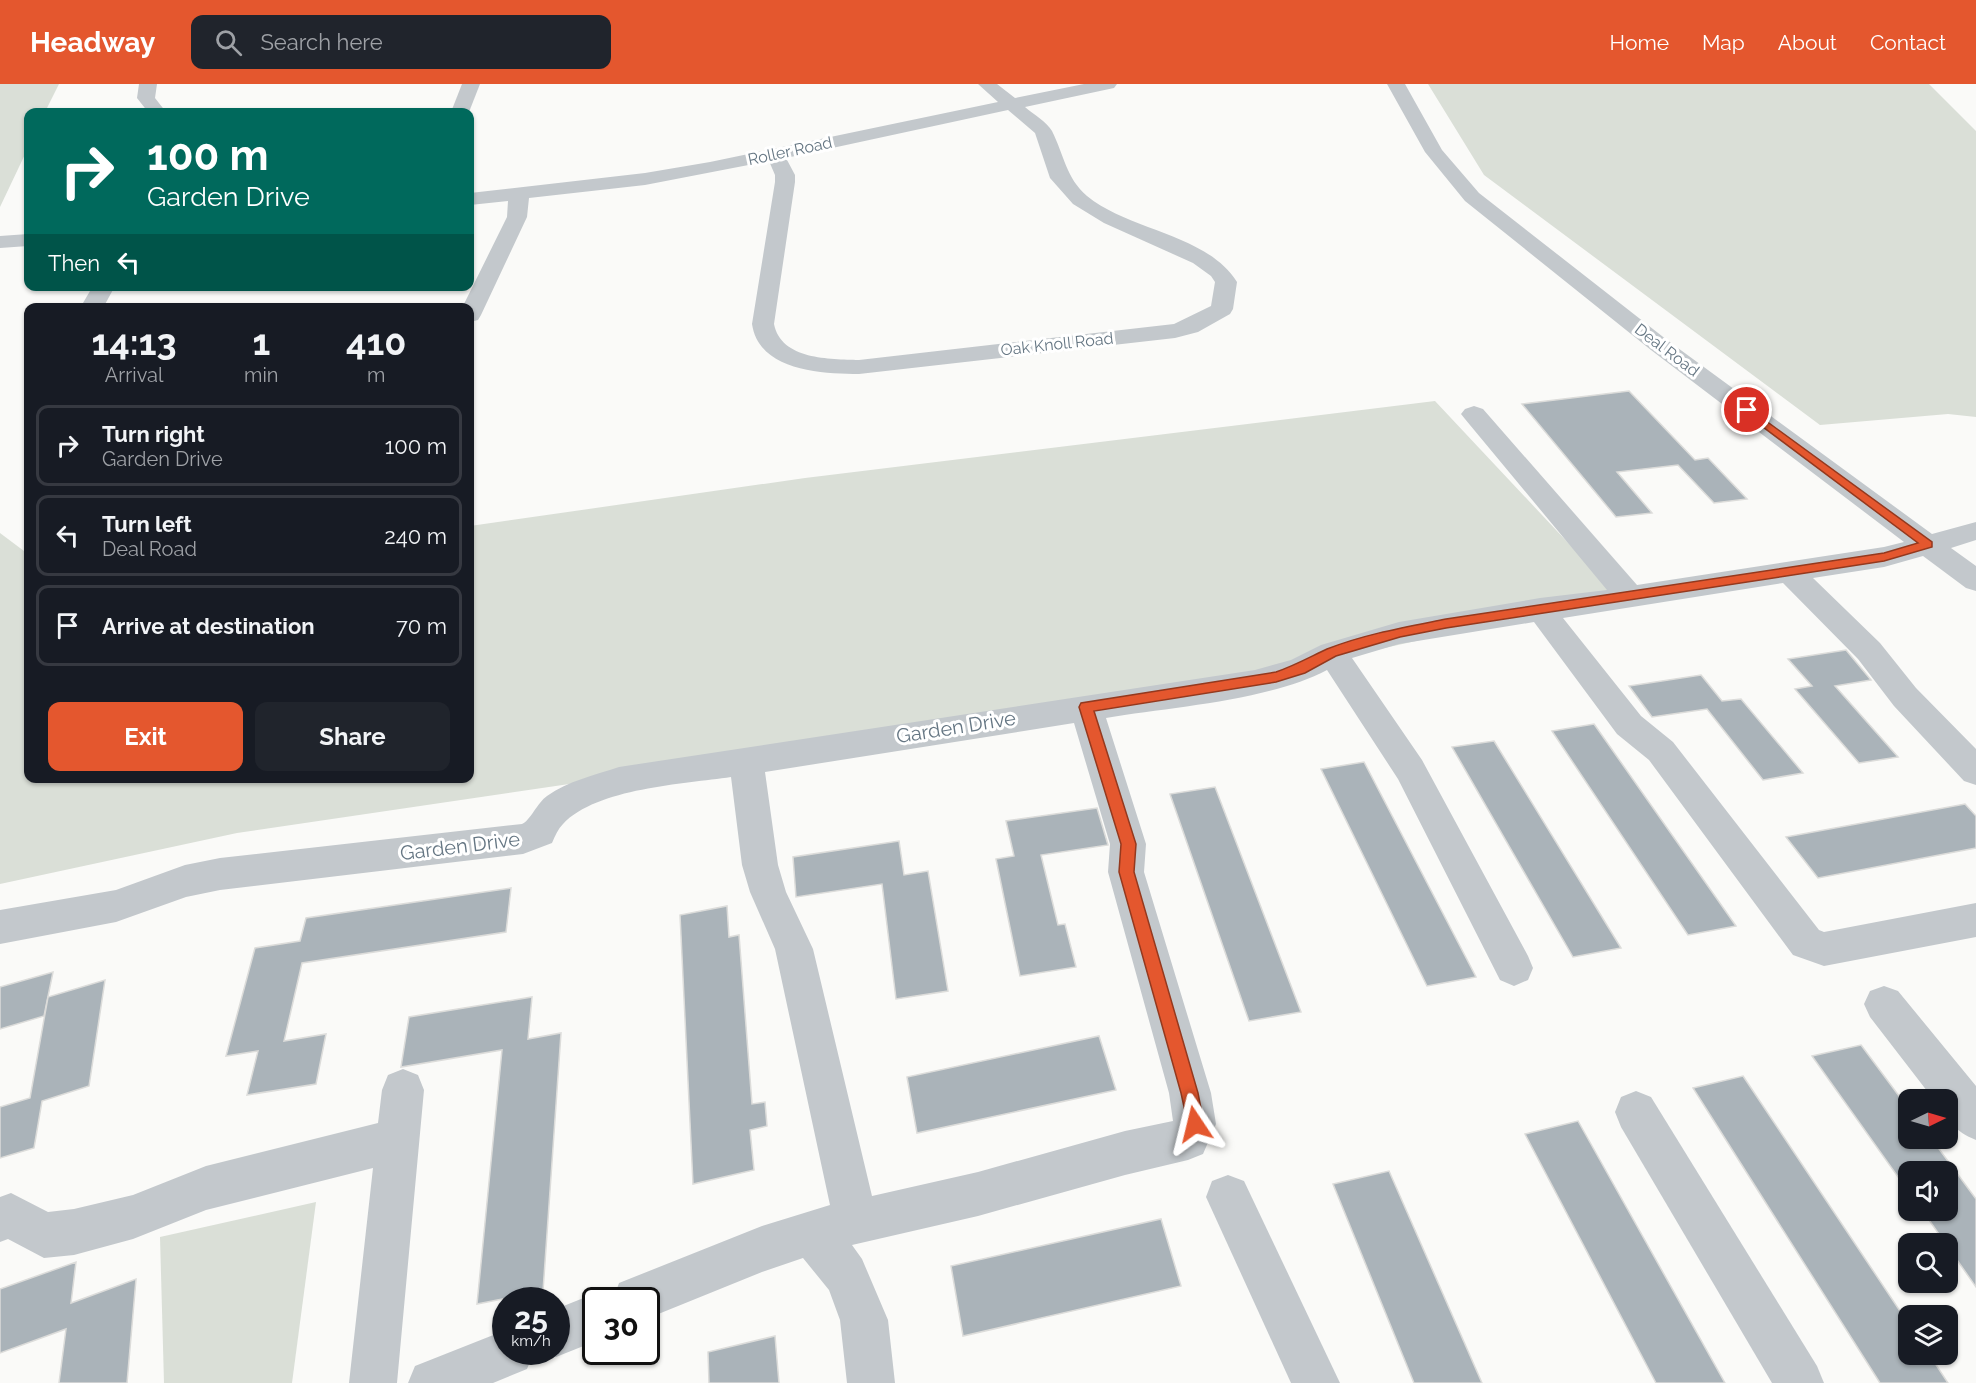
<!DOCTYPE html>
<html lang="en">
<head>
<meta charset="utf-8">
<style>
	:root { --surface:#171b24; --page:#20242c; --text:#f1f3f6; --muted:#9ea1a6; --line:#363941; --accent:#e4572e }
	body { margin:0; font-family:Raleway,sans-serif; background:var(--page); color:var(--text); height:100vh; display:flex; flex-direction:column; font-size:22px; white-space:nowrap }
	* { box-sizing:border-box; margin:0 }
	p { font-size:20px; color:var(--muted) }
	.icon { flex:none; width:33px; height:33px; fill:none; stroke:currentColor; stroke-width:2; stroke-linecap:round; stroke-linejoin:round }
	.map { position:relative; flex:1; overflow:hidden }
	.drawer { position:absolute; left:24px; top:219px; width:450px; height:480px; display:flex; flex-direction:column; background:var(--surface); border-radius:12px; box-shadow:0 2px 4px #0004 }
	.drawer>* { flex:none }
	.banner { position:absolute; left:24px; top:24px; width:450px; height:183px; border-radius:12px; box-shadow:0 2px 4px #0004; background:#00695c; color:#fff; overflow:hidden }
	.needle { width:39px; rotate:85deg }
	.tools { position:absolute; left:1898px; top:1005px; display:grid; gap:12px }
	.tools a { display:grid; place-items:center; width:60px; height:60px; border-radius:12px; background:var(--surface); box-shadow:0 2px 4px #0004; font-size:30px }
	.speed { position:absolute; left:492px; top:1203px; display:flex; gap:12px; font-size:30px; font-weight:700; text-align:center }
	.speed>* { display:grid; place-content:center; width:78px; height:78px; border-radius:50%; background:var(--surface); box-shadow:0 2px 4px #0004; line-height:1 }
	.speed small { font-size:15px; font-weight:400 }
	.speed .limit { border:3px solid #111; border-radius:9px; background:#fff; color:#111 }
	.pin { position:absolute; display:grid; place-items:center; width:51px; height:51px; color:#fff; margin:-26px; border:3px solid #fff; border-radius:50%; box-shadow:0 2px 6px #0007 }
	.me { position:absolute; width:66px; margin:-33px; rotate:350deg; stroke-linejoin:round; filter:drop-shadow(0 0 4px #0008) }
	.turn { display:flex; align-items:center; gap:21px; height:126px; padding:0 24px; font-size:27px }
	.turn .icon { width:78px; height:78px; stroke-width:2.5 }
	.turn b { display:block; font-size:42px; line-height:51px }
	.then { display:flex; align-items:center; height:57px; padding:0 24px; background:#0003; gap:12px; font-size:22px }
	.eta { display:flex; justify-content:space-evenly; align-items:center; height:102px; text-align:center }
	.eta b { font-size:36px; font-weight:700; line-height:42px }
	.primary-button { display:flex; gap:12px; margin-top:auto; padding:12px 24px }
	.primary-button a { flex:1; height:69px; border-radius:12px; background:var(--accent); color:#fff; font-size:24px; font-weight:700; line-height:69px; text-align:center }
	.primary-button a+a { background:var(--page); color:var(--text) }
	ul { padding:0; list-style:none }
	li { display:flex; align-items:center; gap:18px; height:81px; margin:0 12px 9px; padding:0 12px; border:3px solid var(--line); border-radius:12px }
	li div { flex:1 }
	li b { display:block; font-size:22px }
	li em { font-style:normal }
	header { display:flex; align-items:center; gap:36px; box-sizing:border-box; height:84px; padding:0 30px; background:var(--accent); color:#fff }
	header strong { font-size:28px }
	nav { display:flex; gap:33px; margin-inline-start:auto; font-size:21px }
	.search { width:420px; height:54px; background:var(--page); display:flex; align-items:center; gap:15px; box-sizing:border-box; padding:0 21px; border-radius:12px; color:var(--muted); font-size:22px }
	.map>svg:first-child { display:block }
</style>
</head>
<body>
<header>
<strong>Headway</strong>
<div class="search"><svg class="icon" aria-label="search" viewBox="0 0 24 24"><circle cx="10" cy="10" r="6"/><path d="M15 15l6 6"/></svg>Search here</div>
<nav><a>Home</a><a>Map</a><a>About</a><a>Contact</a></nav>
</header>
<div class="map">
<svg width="1976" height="1299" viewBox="0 0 1976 1299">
	<rect width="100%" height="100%" fill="#fafaf8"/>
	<!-- green -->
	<g fill="#dadfd7">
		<path d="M 0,0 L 59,0 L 45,28 L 28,28 L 28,64 L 0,123 Z"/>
		<path d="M 1428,0 L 1929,0 L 1976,47 L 1976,333 L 1948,330 L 1820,341 L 1484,91 Z"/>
		<path d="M 1435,317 L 1618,512 L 1174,611 L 237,749 L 0,800 L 0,449 L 28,470 L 28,694 L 470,694 L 470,442 L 805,394 Z"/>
		<path d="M 316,1118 L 292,1299 L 164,1299 L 160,1153 Z"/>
	</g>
	<!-- building -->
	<g fill="#aab3b9" stroke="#dcdcda" stroke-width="1.5">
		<path d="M 1629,307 L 1695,376 L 1708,374 L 1747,415 L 1714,419 L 1678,381 L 1617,388 L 1652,429 L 1616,433 L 1522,320 Z"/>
		<path d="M 1846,566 L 1871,596 L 1835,602 L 1898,673 L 1859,679 L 1795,605 L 1812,602 L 1788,575 Z"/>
		<path d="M 1701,591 L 1722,617 L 1741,615 L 1803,689 L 1763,696 L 1707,625 L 1652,633 L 1629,602 Z"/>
		<path d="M 1594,640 L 1736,842 L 1688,851 L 1552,647 Z"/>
		<path d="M 1494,657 L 1621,864 L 1573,873 L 1452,663 Z"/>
		<path d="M 1364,678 L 1476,893 L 1427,902 L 1321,685 Z"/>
		<path d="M 1215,703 L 1301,928 L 1249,937 L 1170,710 Z"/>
		<path d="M 1965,720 L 1976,732 L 1976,764 L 1818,794 L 1786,753 Z"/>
		<path d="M 1097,724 L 1108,761 L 1041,771 L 1058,841 L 1065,840 L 1076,883 L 1020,892 L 996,775 L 1014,772 L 1006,737 Z"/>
		<path d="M 899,757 L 904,791 L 928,787 L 948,907 L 896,915 L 882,800 L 796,813 L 793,773 Z"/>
		<path d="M 511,804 L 506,848 L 302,879 L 284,957 L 326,950 L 316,1000 L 247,1011 L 258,967 L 226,972 L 255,864 L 300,857 L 306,834 Z"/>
		<path d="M 727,822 L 729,853 L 739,851 L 752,1020 L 765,1018 L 767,1042 L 750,1046 L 754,1086 L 693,1100 L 680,831 Z"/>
		<path d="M 53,888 L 44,932 L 0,945 L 0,903 Z"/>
		<path d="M 105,896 L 89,1002 L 42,1017 L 34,1064 L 0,1074 L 0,1023 L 30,1014 L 48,913 Z"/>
		<path d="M 532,913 L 528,955 L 561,949 L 543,1207 L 477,1220 L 502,966 L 401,983 L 409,933 Z"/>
		<path d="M 1099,952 L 1116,1006 L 917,1049 L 907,993 Z"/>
		<path d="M 1861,961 L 1908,1024 L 1908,1054 L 1931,1054 L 1976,1115 L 1976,1203 L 1922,1126 L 1947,1126 L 1947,1088 L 1908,1088 L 1908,1107 L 1812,972 Z"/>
		<path d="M 1743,992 L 1908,1239 L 1908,1270 L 1929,1270 L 1948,1299 L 1880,1299 L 1693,1004 Z"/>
		<path d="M 1578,1037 L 1725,1299 L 1656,1299 L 1525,1050 Z"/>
		<path d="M 1389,1087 L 1482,1299 L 1414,1299 L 1333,1100 Z"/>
		<path d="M 1161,1135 L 1181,1202 L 963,1252 L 951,1182 Z"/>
		<path d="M 76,1178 L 71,1219 L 136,1195 L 127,1299 L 59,1299 L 66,1245 L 0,1269 L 0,1205 Z"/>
		<path d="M 775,1252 L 779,1299 L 709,1299 L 708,1268 Z"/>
	</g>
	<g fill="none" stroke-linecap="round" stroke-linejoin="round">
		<!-- minor -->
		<g fill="#c3c8cc" fill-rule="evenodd">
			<path d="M 139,0 L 157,0 L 155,14 L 166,28 L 148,28 L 137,14 Z"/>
			<path d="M 462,0 L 480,0 L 469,28 L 451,28 Z"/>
			<path d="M 978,0 L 997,0 L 1015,14 L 1084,0 L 1117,0 L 1114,4 L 1025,23 C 1033,30 1047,38 1052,47 C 1064,71 1066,94 1087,112 C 1130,147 1207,150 1237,198 L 1233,225 L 1230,230 L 1198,248 L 1175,254 L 859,290 C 821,290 759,287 752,240 L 775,98 L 775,91 L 769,77 L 645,101 L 529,114 L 527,133 L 481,231 L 478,236 L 470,238 L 470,224 L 462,224 L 507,133 L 508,117 L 470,121 L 470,109 L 645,89 L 710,78 L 998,18 ZM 1008,26 L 1035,49 L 1050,94 L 1073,120 L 1104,139 L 1193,179 L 1211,192 L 1215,198 L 1211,222 L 1174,240 L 859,276 C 830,275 781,276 774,240 L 795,98 L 795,91 L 786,74 Z"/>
			<path d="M 1387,0 L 1405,0 L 1442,66 L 1479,109 L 1667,256 L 1932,450 L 1976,438 L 1976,456 L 1951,464 L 1976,482 L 1976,507 L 1966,504 L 1923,472 L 1884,483 L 1813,494 L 1880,559 L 1916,604 L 1976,665 L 1976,701 L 1964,697 L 1894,622 L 1858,575 L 1783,499 L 1563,534 L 1641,632 L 1673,658 L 1819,846 L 1824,848 L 1976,819 L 1976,853 L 1824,882 L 1793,871 L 1649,676 L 1617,650 L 1534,538 L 1399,560 L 1352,574 L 1422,676 L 1528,872 L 1533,884 L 1528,896 L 1514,902 L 1500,896 L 1398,695 L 1327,586 C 1268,617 1172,623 1106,634 L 1146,760 L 1144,788 L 1211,1009 L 1216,1040 L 1203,1070 L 1188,1076 L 1125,1091 L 978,1132 L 852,1161 L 862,1175 L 888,1236 L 895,1299 L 847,1299 L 840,1236 L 829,1206 L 803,1174 L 762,1188 L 646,1235 L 646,1216 L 596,1216 L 596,1257 L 556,1273 L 543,1268 L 556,1268 L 556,1225 L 596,1209 L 613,1216 L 619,1199 L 762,1142 L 830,1121 L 775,865 L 750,808 L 742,781 L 731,693 C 684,700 597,704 563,740 C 558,745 555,752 552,759 L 523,770 L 220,806 L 186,813 L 116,838 L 0,860 L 0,826 L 116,806 L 185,781 L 220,774 L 522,740 C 530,737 537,719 547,712 C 568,697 595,691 619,683 L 1255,586 L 1291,576 L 1321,561 L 1399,538 L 1540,514 L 1607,506 L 1465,335 L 1461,330 L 1465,325 L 1474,322 L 1483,325 L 1637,501 L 1884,463 L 1904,458 L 1651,266 L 1465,117 L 1425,68 ZM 1074,639 L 1110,760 L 1108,788 L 1169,1009 L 1173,1037 L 1125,1047 L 978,1088 L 872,1112 L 813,865 L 786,808 L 778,781 L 765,688 Z"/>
			<path d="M 28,150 L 28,162 L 0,164 L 0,152 Z"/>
			<path d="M 93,202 L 115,202 L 103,224 L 80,224 Z"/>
			<path d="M 1884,902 L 1898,907 L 1976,1002 L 1976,1056 C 1955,1047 1947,1039 1947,1016 L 1934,1016 L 1870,933 L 1864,920 L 1870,907 Z"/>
			<path d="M 403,985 L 418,991 L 424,1006 L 397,1299 L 349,1299 L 373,1084 L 206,1126 L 133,1155 L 74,1171 L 44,1174 L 8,1155 L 0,1158 L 0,1113 L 11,1109 L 48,1128 L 74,1125 L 133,1111 L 206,1082 L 378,1039 L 382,1006 L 388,991 Z"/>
			<path d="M 1636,1007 L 1651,1013 L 1817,1282 L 1824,1299 L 1772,1299 L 1621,1043 L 1615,1028 L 1621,1013 Z"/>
			<path d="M 1228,1091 L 1244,1097 L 1340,1299 L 1291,1299 L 1206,1113 L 1212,1097 Z"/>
			<path d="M 506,1246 L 506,1268 L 534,1268 L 527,1285 L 493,1299 L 408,1299 L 415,1282 Z"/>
		</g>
	</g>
	<!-- route -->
	<path fill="#e4572e" stroke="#94391e" stroke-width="1.5" d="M 1747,323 L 1932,458 L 1932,463 L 1884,477 L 1446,544 L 1400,553 L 1336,572 L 1305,589 L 1276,598 L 1094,627 L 1136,760 L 1134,788 L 1198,1009 L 1204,1040 L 1201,1046 L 1195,1048 L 1189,1046 L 1181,1009 L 1119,788 L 1121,760 L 1079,623 L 1081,619 L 1276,588 C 1294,582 1310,573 1327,565 C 1365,550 1406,543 1446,535 L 1884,469 L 1918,459 L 1743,328 L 1743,324 Z"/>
	<g text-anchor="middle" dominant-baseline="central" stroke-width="6" stroke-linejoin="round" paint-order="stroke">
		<!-- far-street labels -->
		<g font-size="16" fill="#657683" stroke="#fff">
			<text transform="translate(790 67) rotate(-12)">Roller Road</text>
			<text transform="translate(1057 260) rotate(-6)">Oak Knoll Road</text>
			<text transform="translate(1667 266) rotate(37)">Deal Road</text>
		</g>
		<!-- street labels -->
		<g font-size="20" fill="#657683" stroke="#fff">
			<text transform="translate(956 643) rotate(-9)">Garden Drive</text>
			<text transform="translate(460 762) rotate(-7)">Garden Drive</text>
		</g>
	</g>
</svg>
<div class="tools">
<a><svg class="needle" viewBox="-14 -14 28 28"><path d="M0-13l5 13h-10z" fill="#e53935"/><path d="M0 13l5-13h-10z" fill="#9ea1a6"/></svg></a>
<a><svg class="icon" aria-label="sound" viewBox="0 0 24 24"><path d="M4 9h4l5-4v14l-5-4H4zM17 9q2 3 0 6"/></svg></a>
<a><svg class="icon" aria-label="search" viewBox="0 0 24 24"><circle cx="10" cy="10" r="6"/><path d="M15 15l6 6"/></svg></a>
<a><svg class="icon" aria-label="layers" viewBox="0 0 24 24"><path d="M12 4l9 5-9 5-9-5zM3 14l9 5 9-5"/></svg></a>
</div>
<div class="speed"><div>25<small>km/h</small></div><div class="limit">30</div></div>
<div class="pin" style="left:1747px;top:326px;background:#d93025"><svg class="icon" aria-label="arrive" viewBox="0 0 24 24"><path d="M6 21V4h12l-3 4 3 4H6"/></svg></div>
<svg class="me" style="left:1195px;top:1040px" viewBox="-20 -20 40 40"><path d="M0-17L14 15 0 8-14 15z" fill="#e4572e" stroke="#fff" stroke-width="4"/></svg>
<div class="banner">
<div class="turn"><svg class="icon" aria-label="right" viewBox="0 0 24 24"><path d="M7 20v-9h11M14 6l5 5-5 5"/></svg><div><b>100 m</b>Garden Drive</div></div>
<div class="then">Then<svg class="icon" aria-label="left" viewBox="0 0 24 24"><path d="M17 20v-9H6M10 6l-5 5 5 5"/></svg></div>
</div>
<section class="drawer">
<div class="eta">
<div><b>14:13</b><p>Arrival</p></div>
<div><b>1</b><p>min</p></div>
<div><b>410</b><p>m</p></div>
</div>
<ul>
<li><svg class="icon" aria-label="right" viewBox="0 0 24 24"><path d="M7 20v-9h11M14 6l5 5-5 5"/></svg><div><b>Turn right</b><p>Garden Drive</p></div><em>100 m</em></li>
<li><svg class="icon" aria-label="left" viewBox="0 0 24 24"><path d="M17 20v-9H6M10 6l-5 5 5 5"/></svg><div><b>Turn left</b><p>Deal Road</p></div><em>240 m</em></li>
<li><svg class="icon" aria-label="arrive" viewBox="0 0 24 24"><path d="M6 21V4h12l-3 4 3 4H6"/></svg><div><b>Arrive at destination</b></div><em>70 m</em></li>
</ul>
<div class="primary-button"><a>Exit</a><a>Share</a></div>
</section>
</div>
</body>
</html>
